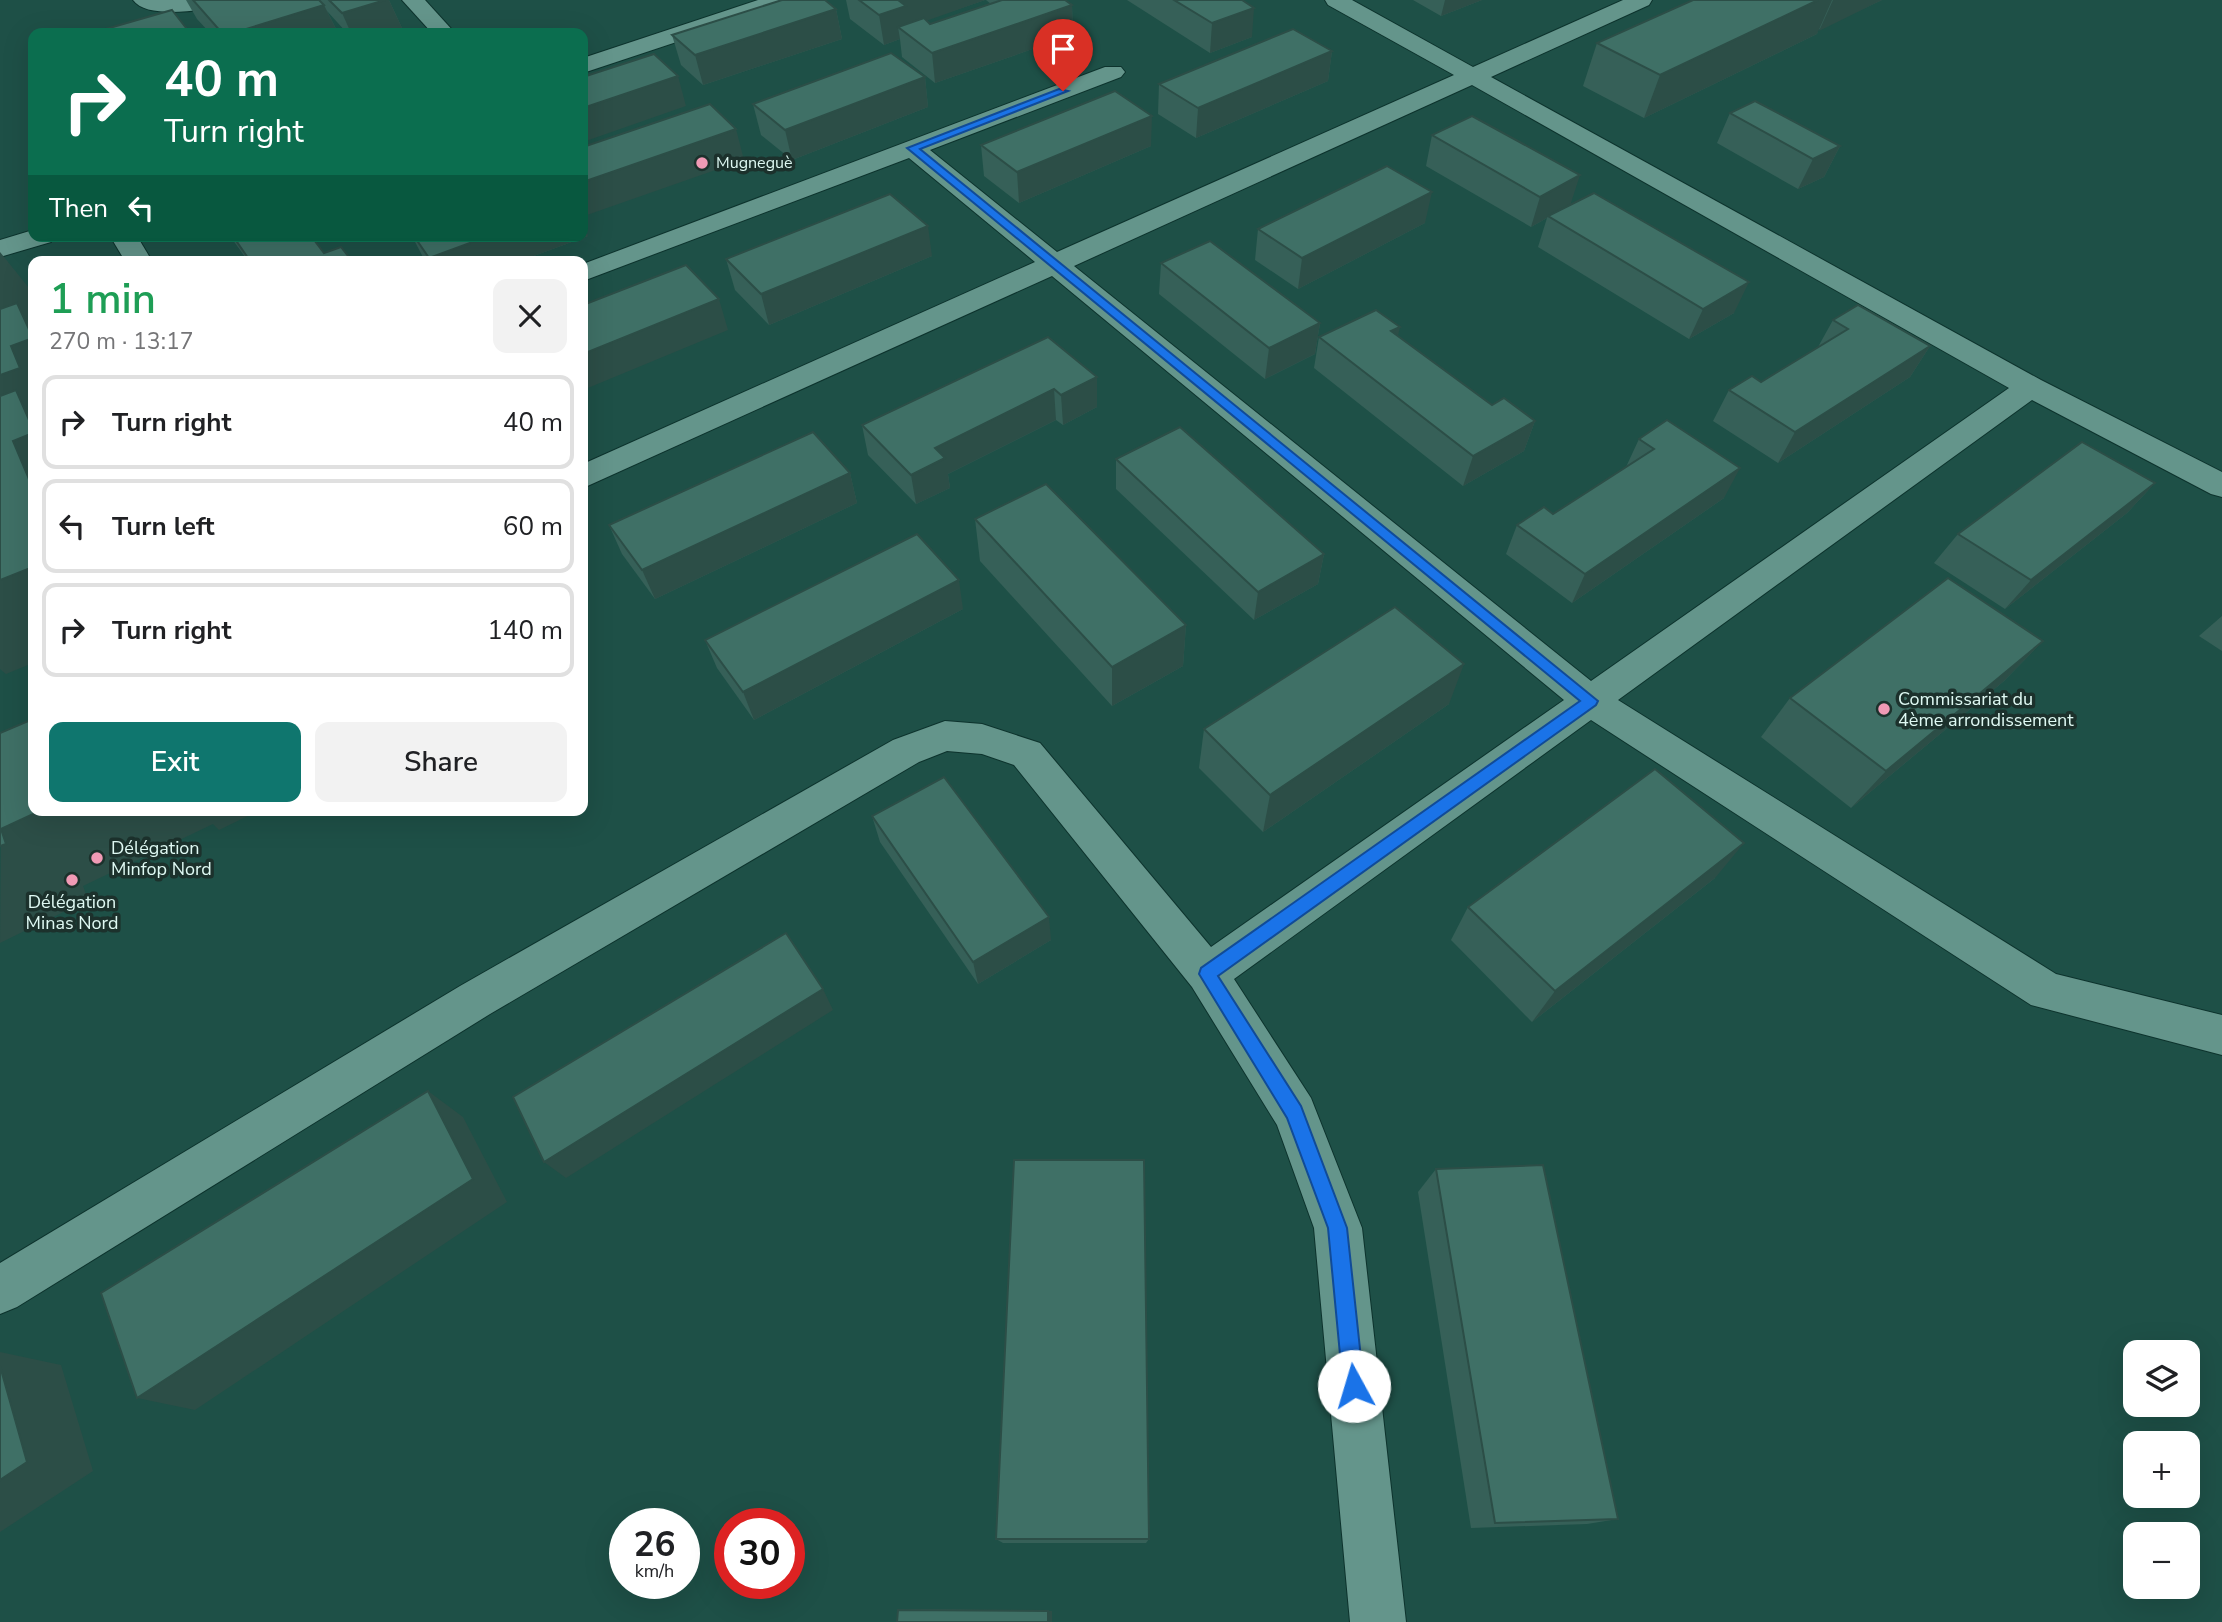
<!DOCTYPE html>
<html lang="en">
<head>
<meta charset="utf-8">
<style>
	:root { --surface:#fff; --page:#f2f2f2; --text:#202124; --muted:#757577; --line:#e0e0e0; --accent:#0f766e }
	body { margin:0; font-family:"Nunito Sans",sans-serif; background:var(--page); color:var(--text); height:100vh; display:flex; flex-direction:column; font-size:26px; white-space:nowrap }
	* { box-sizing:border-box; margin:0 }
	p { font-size:23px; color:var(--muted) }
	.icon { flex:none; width:38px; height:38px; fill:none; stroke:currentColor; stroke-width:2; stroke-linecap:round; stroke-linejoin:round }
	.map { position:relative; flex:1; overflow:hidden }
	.drawer { position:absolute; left:28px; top:256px; width:560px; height:560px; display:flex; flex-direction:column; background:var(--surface); border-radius:14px; box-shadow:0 7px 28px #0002 }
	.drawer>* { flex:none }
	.banner { position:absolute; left:28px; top:28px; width:560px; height:214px; border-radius:14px; box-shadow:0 7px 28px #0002; background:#0b6e4f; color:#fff; overflow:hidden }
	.buttons { position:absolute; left:2123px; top:1340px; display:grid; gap:14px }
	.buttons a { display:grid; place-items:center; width:77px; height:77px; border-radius:14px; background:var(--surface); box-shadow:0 7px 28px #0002; font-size:35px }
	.speed { position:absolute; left:609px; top:1508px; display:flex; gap:14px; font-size:35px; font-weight:700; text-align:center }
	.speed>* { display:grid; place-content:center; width:91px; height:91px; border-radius:50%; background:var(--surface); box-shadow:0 7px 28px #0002; line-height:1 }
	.speed small { font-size:18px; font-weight:400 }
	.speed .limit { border:10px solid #d22; background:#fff; color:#111 }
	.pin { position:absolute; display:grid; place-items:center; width:60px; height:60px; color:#fff; margin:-72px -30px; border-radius:50% 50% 50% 0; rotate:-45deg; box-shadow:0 0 7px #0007 }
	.pin .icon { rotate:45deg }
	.me { position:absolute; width:77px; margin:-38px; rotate:354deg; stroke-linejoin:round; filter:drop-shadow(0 0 5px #0008) }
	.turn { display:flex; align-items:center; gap:24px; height:147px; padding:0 21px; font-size:32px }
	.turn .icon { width:91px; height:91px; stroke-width:2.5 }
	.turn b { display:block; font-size:49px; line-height:60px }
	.then { display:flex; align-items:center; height:66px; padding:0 21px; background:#0003; gap:14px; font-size:26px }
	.round { display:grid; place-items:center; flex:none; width:74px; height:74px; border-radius:14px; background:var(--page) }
	.headline { display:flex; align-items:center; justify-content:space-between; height:119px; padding:0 21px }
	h1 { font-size:42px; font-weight:600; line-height:52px; color:#1e9e55 }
	.cta { display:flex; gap:14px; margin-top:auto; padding:14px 21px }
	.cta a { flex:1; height:80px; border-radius:14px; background:var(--accent); color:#fff; font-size:28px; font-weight:600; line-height:80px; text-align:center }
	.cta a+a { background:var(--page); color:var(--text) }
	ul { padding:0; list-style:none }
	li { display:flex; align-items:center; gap:21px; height:94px; margin:0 14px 10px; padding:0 7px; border:4px solid var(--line); border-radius:14px }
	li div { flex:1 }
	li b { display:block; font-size:26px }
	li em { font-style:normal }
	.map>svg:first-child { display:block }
</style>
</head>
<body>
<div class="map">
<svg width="2222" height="1622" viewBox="0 0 2222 1622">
	<rect width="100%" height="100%" fill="#1e5047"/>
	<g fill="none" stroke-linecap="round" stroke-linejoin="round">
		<defs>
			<g id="street">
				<path d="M 133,0 L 228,0 L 225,5 C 205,10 147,20 133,0 Z"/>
				<path d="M 402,0 L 425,0 L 455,33 L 432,33 Z"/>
				<path d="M 758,0 L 791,0 L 788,5 L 583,73 L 583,58 Z"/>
				<path d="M 1325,0 L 1352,0 L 1473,67 L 1623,0 L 1652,0 L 1649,5 L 1491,77 L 2041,380 L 2222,472 L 2222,497 L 2211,494 L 2032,400 L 1618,700 L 2056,974 L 2222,1015 L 2222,1055 L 2031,1005 L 1591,720 L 1234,979 L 1311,1098 L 1362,1228 L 1406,1622 L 1350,1622 L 1314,1228 L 1277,1125 L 1192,987 L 1014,765 L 982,754 L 947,751 L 919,762 L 490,1014 L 17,1307 L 0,1314 L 0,1263 L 460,986 L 893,740 L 945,721 L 982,724 L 1040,743 L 1211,947 L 1564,700 L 1052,276 L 583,488 L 583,464 L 1035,262 L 909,158 L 583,281 L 583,264 L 1105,67 L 1121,67 L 1125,72 L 1121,77 L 930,150 L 1057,252 L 1454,75 L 1328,5 ZM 1472,85 L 2009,388 L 1591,681 L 1074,266 Z"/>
				<path d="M 33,230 L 33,236 L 55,236 L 51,242 L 0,257 L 0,240 Z"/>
				<path d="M 110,236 L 137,236 L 152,261 L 125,261 Z"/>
			</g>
		</defs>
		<!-- street casing -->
		<use href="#street" stroke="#0d332d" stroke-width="2"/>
		<!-- street -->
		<use href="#street" fill="#64958b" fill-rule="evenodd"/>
	</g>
	<!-- wall -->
	<g fill="#366058">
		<path d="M 186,0 L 389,0 L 402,28 L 386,33 L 347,33 L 327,11 L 338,33 L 210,33 L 197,19 Z"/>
		<path d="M 846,0 L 985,0 L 926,20 L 930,24 L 991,4 L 986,0 L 1065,0 L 1072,5 L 1073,35 L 935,83 L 902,57 L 900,39 L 884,45 L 850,19 Z"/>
		<path d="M 1127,0 L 1242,0 L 1252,37 L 1210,53 Z"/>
		<path d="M 1413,0 L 1482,0 L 1441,16 Z"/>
		<path d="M 1693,0 L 1882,0 L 1818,30 L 1817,34 L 1644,118 L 1583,86 L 1597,43 Z"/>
		<path d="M 836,9 L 842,39 L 703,85 L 681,65 L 672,35 Z"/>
		<path d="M 1332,51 L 1328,81 L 1196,138 L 1158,114 L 1159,84 Z"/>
		<path d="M 925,77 L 928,107 L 792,160 L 761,135 L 753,104 Z"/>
		<path d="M 1730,113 L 1840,146 L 1824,177 L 1798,189 L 1717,143 Z"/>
		<path d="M 1432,135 L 1571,204 L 1734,313 L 1689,339 L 1538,247 L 1547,218 L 1531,227 L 1426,166 Z"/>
		<path d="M 981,145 L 1151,146 L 1019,203 L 984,176 Z"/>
		<path d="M 1425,223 L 1298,289 L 1255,260 L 1258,229 Z"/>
		<path d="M 230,236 L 311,236 L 324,253 L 352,261 L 248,261 Z"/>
		<path d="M 412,236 L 588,236 L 520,261 L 425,261 Z"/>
		<path d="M 932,256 L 769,325 L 735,290 L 726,259 Z"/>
		<path d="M 1161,263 L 1320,323 L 1315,354 L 1265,379 L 1159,294 Z"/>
		<path d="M 1833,320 L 1930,346 L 1910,377 L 1778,463 L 1713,421 L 1729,390 L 1761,382 L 1818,347 Z"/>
		<path d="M 1398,336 L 1492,405 L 1535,421 L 1524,451 L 1463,486 L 1314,368 L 1319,337 Z"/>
		<path d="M 1048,337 L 1097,407 L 1063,425 L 1056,420 L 948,474 L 950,488 L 916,504 L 868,455 L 862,425 Z"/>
		<path d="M 1639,439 L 1724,498 L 1572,603 L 1506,554 L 1517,525 L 1553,514 L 1626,467 Z"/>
		<path d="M 1116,459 L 1324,554 L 1318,584 L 1254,620 L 1116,489 Z"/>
		<path d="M 850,473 L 857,503 L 655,599 L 622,554 L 609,525 Z"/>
		<path d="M 2155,483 L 2127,513 L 2005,609 L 1934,563 L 1958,534 Z"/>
		<path d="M 975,519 L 1186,625 L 1183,666 L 1112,706 L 980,561 Z"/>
		<path d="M 963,609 L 754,720 L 717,668 L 705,640 Z"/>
		<path d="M 2222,616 L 2222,651 L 2199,636 Z"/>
		<path d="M 2043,641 L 2004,681 L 1851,808 L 1761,737 L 1790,698 Z"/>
		<path d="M 1449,704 L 1263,832 L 1199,768 L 1204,729 Z"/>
		<path d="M 872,816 L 1051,940 L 978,984 L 880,842 Z"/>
		<path d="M 1715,878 L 1532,1022 L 1451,940 L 1468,907 Z"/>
		<path d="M 1436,1169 L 1618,1519 L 1587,1524 L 1471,1528 L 1418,1192 Z"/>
		<path d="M 996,1539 L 1149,1539 L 1146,1543 L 1003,1543 Z"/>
		<path d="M 912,1609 L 1052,1611 L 1052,1622 L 897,1622 L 898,1610 Z"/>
	</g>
	<!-- shaded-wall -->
	<g fill="#2c4e47">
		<path d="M 385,0 L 389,0 L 402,28 L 386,33 L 351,33 L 342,13 Z"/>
		<path d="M 898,0 L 985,0 L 909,27 L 898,27 L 900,39 L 884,45 L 879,15 Z"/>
		<path d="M 1445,0 L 1482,0 L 1441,16 Z"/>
		<path d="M 1818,0 L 1832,0 L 1817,34 L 1644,118 L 1660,75 Z"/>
		<path d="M 1833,0 L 1882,0 L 1819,31 Z"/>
		<path d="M 324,5 L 338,33 L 233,33 Z"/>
		<path d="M 1072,5 L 1073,35 L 935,83 L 932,53 Z"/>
		<path d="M 1254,8 L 1252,37 L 1210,53 L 1212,23 Z"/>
		<path d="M 836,9 L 842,39 L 703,85 L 695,55 Z"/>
		<path d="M 1332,51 L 1328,81 L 1196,138 L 1198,108 Z"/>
		<path d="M 678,76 L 686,106 L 583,142 L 583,108 Z"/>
		<path d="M 925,77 L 928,107 L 792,160 L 785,130 Z"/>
		<path d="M 1152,116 L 1151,146 L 1019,203 L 1017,172 Z"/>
		<path d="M 736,129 L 744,160 L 587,215 L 583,204 L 583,182 Z"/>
		<path d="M 1840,146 L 1824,177 L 1798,189 L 1813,159 Z"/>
		<path d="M 1580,175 L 1570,206 L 1548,216 L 1547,218 L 1531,227 L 1540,197 Z"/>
		<path d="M 1432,192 L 1425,223 L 1298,289 L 1302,258 Z"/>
		<path d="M 583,223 L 588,236 L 520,261 L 431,261 L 429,258 L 489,236 L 583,236 Z"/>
		<path d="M 928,226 L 932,256 L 769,325 L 761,294 Z"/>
		<path d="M 0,252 L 33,293 L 33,486 L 31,484 L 13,441 L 0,402 Z"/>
		<path d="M 1749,282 L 1734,313 L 1689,339 L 1703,309 Z"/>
		<path d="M 719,299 L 728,330 L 583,390 L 583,354 Z"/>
		<path d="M 1320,323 L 1315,354 L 1265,379 L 1269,348 Z"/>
		<path d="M 1400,327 L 1393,357 L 1391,331 Z"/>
		<path d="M 1930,346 L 1910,377 L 1778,463 L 1795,432 Z"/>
		<path d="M 1097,377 L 1097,407 L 1063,425 L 1061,395 Z"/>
		<path d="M 1054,389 L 1056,420 L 948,474 L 950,488 L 916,504 L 911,475 L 935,448 Z"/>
		<path d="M 1535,421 L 1524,451 L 1463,486 L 1473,456 Z"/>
		<path d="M 1740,468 L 1724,498 L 1572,603 L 1585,574 Z"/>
		<path d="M 850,473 L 857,503 L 655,599 L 642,570 Z"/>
		<path d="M 2155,483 L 2127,513 L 2005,609 L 2031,580 Z"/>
		<path d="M 1324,554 L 1318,584 L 1254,620 L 1258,592 Z"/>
		<path d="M 33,567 L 33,663 L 6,674 L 0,669 L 0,580 Z"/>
		<path d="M 959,580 L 963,609 L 754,720 L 743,692 Z"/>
		<path d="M 1186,625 L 1183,666 L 1112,706 L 1112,667 Z"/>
		<path d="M 2043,641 L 2004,681 L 1851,808 L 1886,771 Z"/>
		<path d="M 1464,664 L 1449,704 L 1263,832 L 1270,795 Z"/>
		<path d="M 42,810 L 260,810 L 219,830 L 213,824 L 83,886 L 88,900 L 0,943 L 1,829 Z"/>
		<path d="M 1744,843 L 1715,878 L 1532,1022 L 1555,991 Z"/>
		<path d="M 1049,917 L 1051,940 L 978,984 L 973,962 Z"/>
		<path d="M 823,989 L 833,1010 L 566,1178 L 544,1162 Z"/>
		<path d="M 428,1091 L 463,1117 L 507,1202 L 195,1410 L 137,1398 Z"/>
		<path d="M 0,1352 L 61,1365 L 93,1471 L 0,1532 Z"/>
		<rect x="1048" y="1611" width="4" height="11"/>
	</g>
	<!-- building -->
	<g fill="#3f7066" stroke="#2c4e47" stroke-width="2">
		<path d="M 193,0 L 319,0 L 324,5 L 233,33 L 222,33 Z"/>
		<path d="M 329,0 L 385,0 L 342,13 Z"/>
		<path d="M 782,0 L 825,0 L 836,9 L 695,55 L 672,35 Z"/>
		<path d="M 859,0 L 898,0 L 906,6 L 879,15 Z"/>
		<path d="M 1002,0 L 1065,0 L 1072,5 L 932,53 L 898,27 L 924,18 L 930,24 Z"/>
		<path d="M 1174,0 L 1242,0 L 1254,8 L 1212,23 Z"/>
		<path d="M 1693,0 L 1818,0 L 1660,75 L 1597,43 Z"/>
		<path d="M 172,10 L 190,33 L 92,33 Z"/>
		<path d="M 1293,29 L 1332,51 L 1198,108 L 1159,84 Z"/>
		<path d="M 891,53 L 925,77 L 785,130 L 753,104 Z"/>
		<path d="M 654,54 L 678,76 L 583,108 L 583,77 Z"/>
		<path d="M 1115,91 L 1152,116 L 1017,172 L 981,145 Z"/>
		<path d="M 1755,101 L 1840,146 L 1813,159 L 1730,113 Z"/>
		<path d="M 710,104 L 736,129 L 583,182 L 583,147 Z"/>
		<path d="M 1472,116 L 1580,175 L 1540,197 L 1432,135 Z"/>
		<path d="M 1387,166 L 1432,192 L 1302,258 L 1258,229 Z"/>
		<path d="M 1594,193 L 1749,282 L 1703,309 L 1548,216 Z"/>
		<path d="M 890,194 L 928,226 L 761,294 L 726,259 Z"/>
		<path d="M 233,236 L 311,236 L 324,253 L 341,247 L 352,261 L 250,261 Z"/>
		<path d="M 414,236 L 489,236 L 429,258 Z"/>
		<path d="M 1210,241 L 1320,323 L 1269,348 L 1161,263 Z"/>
		<path d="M 686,265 L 719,299 L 583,354 L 583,305 Z"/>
		<path d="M 17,303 L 33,338 L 11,346 L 20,368 L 0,375 L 0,309 Z"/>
		<path d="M 1858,305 L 1930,346 L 1795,432 L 1729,390 L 1752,376 L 1761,382 L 1848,329 L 1833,320 Z"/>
		<path d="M 1376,310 L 1400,327 L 1391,331 L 1492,405 L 1504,398 L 1535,421 L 1473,456 L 1319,337 Z"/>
		<path d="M 1048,337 L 1097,377 L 1061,395 L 1054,389 L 935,448 L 945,458 L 911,475 L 862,425 Z"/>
		<path d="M 16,390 L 33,429 L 33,433 L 13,441 L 31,484 L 33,483 L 33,567 L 0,580 L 0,396 Z"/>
		<path d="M 1667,420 L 1740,468 L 1585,574 L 1517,525 L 1544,507 L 1553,514 L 1654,449 L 1639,439 Z"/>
		<path d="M 1180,427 L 1324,554 L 1258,592 L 1116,459 Z"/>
		<path d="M 813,432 L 850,473 L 642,570 L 609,525 Z"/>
		<path d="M 2082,442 L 2155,483 L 2031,580 L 1958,534 Z"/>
		<path d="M 1046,484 L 1186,625 L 1112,667 L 975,519 Z"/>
		<path d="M 917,534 L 959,580 L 743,692 L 705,640 Z"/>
		<path d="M 1948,578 L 2043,641 L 1886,771 L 1790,698 Z"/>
		<path d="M 1395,607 L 1464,664 L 1270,795 L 1204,729 Z"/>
		<path d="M 33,719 L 33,810 L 42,810 L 1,829 L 6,844 L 0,846 L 0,733 Z"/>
		<path d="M 1655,769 L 1744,843 L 1555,991 L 1468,907 Z"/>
		<path d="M 944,777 L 1049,917 L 973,962 L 872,816 Z"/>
		<path d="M 786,933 L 823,989 L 544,1162 L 513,1097 Z"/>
		<path d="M 428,1091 L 473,1179 L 137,1398 L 101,1293 Z"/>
		<path d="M 1014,1160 L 1144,1160 L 1149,1539 L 996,1539 Z"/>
		<path d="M 1543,1165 L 1618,1519 L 1495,1523 L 1436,1169 Z"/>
		<path d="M 0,1366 L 27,1462 L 0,1480 Z"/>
		<path d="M 898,1610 L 1048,1611 L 1048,1622 L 897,1622 Z"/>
	</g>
	<!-- route -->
	<path fill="#1a73e8" stroke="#114b97" stroke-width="2" d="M 1059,89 L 1068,91 L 920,149 L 1598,701 L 1596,705 L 1218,976 L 1301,1106 L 1347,1228 L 1364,1386 L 1361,1393 L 1354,1396 L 1346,1393 L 1343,1386 L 1328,1228 L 1287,1118 L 1199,974 L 1201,968 L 1580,701 L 907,148 Z"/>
	<!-- markers -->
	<g fill="#f09ab5" stroke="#1c312c" stroke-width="2.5">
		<circle cx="702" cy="163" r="7"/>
		<circle cx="1884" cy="709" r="7"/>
		<circle cx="97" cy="858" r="7"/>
		<circle cx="72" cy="880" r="7"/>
	</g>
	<g text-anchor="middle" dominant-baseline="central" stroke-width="7" stroke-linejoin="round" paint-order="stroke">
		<!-- far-poi labels -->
		<g font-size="16" fill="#dff9f3" stroke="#1c312c" text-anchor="start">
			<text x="716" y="163">Mugneguè</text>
		</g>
		<!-- poi labels -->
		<g font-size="18" fill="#dff9f3" stroke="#1c312c" text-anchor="start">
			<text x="1898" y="699">Commissariat du<tspan x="1898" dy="21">4ème arrondissement</tspan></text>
			<text x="111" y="848">Délégation<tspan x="111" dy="21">Minfop Nord</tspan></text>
			<text x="72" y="902" text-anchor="middle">Délégation<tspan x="72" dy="21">Minas Nord</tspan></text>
		</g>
	</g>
</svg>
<div class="buttons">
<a><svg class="icon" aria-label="layers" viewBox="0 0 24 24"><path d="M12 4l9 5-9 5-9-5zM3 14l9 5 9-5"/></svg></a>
<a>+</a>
<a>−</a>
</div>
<div class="speed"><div>26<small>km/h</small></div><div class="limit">30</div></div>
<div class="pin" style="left:1063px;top:91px;background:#d93025"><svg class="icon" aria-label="arrive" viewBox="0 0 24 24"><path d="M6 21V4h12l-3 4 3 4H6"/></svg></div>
<svg class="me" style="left:1354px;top:1386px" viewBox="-20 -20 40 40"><circle r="19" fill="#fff"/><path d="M0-13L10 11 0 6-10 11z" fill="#1a73e8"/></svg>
<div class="banner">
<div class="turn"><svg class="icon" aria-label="right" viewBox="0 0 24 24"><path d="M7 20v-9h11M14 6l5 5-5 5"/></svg><div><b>40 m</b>Turn right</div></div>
<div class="then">Then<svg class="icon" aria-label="left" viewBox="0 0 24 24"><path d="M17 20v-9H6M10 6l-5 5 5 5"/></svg></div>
</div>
<section class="drawer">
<div class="headline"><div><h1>1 min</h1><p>270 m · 13:17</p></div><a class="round"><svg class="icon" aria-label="close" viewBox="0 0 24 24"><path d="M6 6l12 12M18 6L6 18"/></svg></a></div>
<ul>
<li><svg class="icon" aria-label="right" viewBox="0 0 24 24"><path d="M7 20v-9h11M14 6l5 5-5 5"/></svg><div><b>Turn right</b></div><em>40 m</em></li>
<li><svg class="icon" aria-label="left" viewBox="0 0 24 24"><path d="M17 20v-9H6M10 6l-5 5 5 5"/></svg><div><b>Turn left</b></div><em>60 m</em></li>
<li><svg class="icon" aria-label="right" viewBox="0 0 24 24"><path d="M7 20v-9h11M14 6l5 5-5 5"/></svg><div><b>Turn right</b></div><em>140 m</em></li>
</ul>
<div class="cta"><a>Exit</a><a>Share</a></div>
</section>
</div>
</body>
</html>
